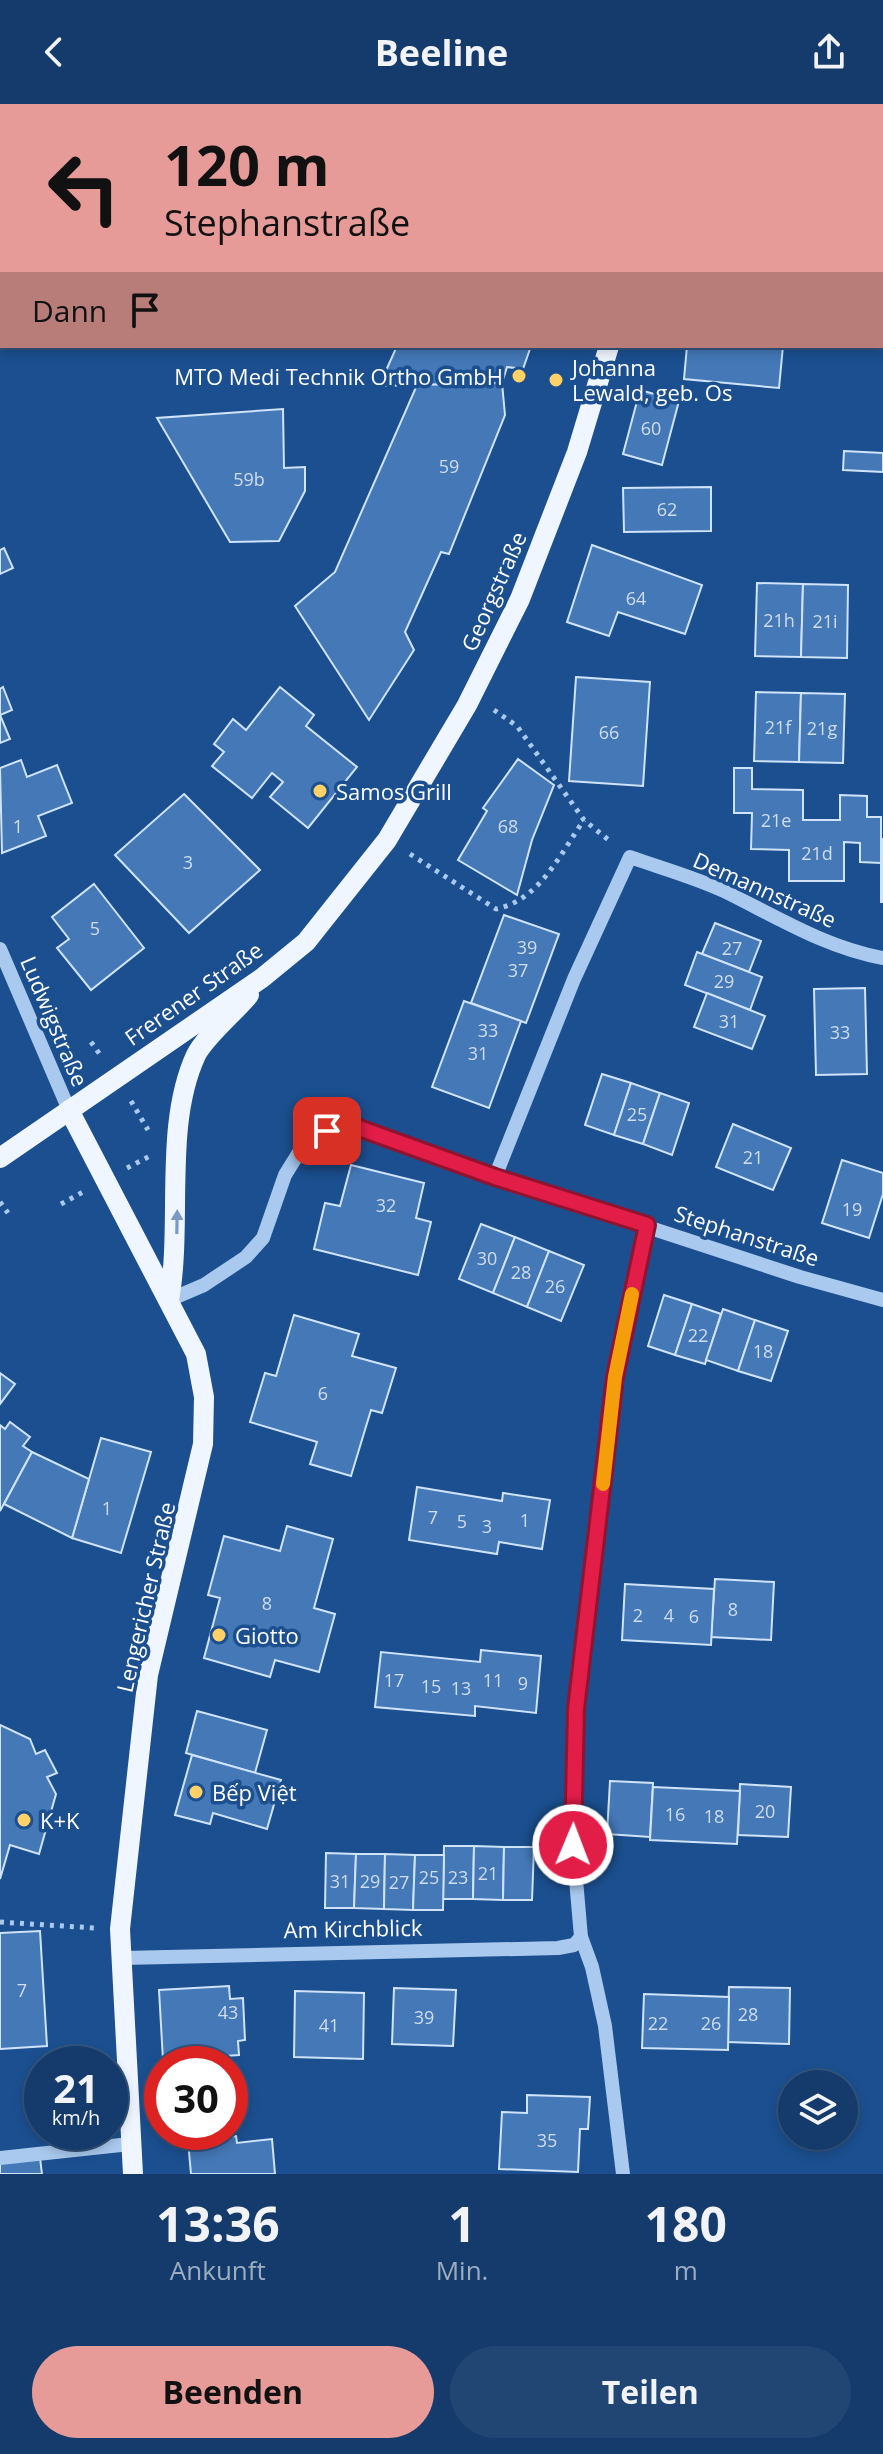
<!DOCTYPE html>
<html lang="de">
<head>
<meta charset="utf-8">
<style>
	:root { --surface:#143b6b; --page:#214673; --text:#f1f3f6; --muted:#9dadc1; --line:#33557e; --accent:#e69b98 }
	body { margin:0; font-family:"Open Sans",sans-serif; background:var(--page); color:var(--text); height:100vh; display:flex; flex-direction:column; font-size:30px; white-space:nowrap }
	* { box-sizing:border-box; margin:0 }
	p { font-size:26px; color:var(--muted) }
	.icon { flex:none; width:44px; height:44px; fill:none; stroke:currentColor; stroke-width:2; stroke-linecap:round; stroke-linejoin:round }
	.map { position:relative; height:2070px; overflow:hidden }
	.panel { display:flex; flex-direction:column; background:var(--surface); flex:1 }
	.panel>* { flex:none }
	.hud { position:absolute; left:0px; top:0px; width:884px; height:244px; box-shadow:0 4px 12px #0003,0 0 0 2px var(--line); background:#e69b98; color:#111; overflow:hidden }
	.controls { position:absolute; left:778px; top:1966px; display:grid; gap:16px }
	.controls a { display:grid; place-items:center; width:80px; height:80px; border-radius:50%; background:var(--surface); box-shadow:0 4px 12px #0003,0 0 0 2px var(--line); font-size:40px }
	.speed { position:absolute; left:24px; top:1942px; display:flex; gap:16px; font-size:40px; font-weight:700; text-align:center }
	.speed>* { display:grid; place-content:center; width:104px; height:104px; border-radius:50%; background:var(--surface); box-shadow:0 4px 12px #0003,0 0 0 2px var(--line); line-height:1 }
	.speed small { font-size:20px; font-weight:400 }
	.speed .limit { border:12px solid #d22; background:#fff; color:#111 }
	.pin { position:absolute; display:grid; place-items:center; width:68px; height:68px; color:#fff; margin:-34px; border-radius:16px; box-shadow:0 4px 12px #0006 }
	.me { position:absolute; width:88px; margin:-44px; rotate:1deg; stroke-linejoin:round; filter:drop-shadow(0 0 6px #0008) }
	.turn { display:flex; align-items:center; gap:28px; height:168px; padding:0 32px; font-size:36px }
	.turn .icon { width:104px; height:104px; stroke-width:2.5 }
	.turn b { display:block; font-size:56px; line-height:68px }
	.then { display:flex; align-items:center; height:76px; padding:0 32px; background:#0003; gap:16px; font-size:30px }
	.eta { display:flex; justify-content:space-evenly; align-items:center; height:136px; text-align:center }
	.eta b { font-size:48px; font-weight:700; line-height:56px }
	.button { display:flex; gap:16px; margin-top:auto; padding:16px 32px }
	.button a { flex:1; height:92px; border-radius:48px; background:var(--accent); color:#111; font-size:32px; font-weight:700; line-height:92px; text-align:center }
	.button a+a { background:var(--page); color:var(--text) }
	header { display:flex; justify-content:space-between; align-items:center; height:104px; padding:0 32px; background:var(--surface); font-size:36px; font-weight:700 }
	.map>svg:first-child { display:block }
</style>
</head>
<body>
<header><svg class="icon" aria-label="back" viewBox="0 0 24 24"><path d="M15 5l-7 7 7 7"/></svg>Beeline<svg class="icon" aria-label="share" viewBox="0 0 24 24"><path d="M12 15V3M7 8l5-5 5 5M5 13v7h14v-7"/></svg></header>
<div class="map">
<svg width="883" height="2070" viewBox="0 0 883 2070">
	<rect width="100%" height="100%" fill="#1b4f8f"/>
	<!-- building -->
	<g fill="#4478b7" stroke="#cfe3fa" stroke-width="2">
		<path d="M 139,0 L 232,0 L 138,2 Z"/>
		<path d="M 454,0 L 538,0 L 454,2 Z"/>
		<path d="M 723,0 L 791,0 L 723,2 Z"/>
		<path d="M 397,242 L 531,242 L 523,265 L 507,263 L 502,279 L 379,282 Z"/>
		<path d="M 687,242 L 783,242 L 779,284 L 684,275 Z"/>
		<path d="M 502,279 L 505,311 L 449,450 L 441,448 L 405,528 L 414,546 L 369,616 L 295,502 L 335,468 L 417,281 Z"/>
		<path d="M 640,286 L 679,297 L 662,361 L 623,350 Z"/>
		<path d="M 283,305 L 284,364 L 305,363 L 305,387 L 279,437 L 230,438 L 157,314 Z"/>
		<path d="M 844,347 L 883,349 L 883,368 L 843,366 Z"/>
		<path d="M 711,383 L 711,427 L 624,428 L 623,384 Z"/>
		<path d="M 592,441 L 702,481 L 685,530 L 618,508 L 609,532 L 567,518 Z"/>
		<path d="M 4,444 L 13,464 L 0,470 L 0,446 Z"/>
		<path d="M 757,479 L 803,480 L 801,553 L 755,552 Z"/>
		<path d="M 803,480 L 848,481 L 847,554 L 801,553 Z"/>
		<path d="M 576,573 L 650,578 L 643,682 L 569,677 Z"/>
		<path d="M 3,583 L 12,606 L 0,611 L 10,635 L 0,639 L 0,585 Z"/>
		<path d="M 280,583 L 314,611 L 306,622 L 357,663 L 308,724 L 270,693 L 283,678 L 272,669 L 252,694 L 212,662 L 224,648 L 214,640 L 233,615 L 246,626 Z"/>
		<path d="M 756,588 L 801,589 L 799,658 L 754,657 Z"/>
		<path d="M 801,589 L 845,590 L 843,659 L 799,658 Z"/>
		<path d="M 518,655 L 554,681 L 532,736 L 517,791 L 458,756 L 487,707 L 483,704 Z"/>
		<path d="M 21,656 L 27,673 L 57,661 L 72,699 L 38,712 L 46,732 L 2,749 L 0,664 Z"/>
		<path d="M 734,664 L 752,664 L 752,685 L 803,686 L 803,716 L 840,716 L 840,691 L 867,692 L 867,713 L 881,713 L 881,759 L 860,758 L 860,739 L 844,738 L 844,777 L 789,777 L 789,746 L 751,745 L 752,709 L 734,709 Z"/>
		<path d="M 184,690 L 260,766 L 189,829 L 115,751 Z"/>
		<rect x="881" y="735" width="2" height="63"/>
		<path d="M 94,780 L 144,844 L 91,886 L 57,844 L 69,835 L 52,813 Z"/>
		<path d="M 504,811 L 559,830 L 526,919 L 471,899 Z"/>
		<path d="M 715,819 L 761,837 L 749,868 L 702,850 Z"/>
		<path d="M 697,848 L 762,873 L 750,906 L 685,881 Z"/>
		<path d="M 865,884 L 867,970 L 816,971 L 814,885 Z"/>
		<path d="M 707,889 L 765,912 L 752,945 L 694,923 Z"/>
		<path d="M 464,897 L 521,917 L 489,1004 L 432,983 Z"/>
		<path d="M 602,970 L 631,979 L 614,1031 L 585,1021 Z"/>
		<path d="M 631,979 L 660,989 L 643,1040 L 614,1031 Z"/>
		<path d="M 660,989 L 689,999 L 672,1051 L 643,1040 Z"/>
		<path d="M 733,1020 L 791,1044 L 773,1086 L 716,1063 Z"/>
		<path d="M 842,1056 L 883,1069 L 883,1090 L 869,1134 L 822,1119 Z"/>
		<path d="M 351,1061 L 424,1079 L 416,1114 L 431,1118 L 418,1171 L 314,1145 L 325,1099 L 340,1102 Z"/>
		<path d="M 481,1120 L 515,1133 L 493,1189 L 459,1175 Z"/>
		<path d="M 515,1133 L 549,1147 L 527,1203 L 493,1189 Z"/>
		<path d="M 549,1147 L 584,1161 L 561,1217 L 527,1203 Z"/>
		<path d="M 664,1191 L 692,1200 L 675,1251 L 648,1242 Z"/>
		<path d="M 692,1200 L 721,1210 L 705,1260 L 675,1251 Z"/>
		<path d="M 723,1205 L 755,1216 L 738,1267 L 706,1256 Z"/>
		<path d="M 294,1211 L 359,1230 L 352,1252 L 396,1264 L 382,1309 L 371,1306 L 351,1372 L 310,1360 L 317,1338 L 250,1318 L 265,1269 L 276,1272 Z"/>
		<path d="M 755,1216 L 788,1227 L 771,1277 L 738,1267 Z"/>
		<path d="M 0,1269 L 15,1280 L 0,1300 Z"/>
		<path d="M 10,1318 L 30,1333 L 23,1342 L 32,1348 L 0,1407 L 0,1321 L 5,1325 Z"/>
		<path d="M 101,1334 L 151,1348 L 121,1449 L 72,1434 Z"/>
		<path d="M 32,1348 L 89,1375 L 72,1434 L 4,1400 Z"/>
		<path d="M 417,1383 L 502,1397 L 503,1389 L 550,1396 L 542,1445 L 499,1438 L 497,1450 L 409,1436 Z"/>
		<path d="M 287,1422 L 333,1435 L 314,1504 L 335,1510 L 319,1568 L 275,1556 L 270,1573 L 204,1554 L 220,1494 L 208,1491 L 224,1432 L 280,1447 Z"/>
		<path d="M 715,1475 L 774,1478 L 771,1536 L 711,1533 Z"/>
		<path d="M 625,1480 L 714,1485 L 711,1541 L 622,1536 Z"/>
		<path d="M 481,1546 L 541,1552 L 536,1609 L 475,1602 L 475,1612 L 375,1603 L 381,1548 L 480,1558 Z"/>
		<path d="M 197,1607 L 267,1626 L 255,1669 L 186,1649 Z"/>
		<path d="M 0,1621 L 30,1635 L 36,1650 L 45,1646 L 57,1669 L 47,1673 L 56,1690 L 39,1750 L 10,1741 L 0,1775 Z"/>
		<path d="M 192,1651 L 281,1676 L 267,1725 L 213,1709 L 210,1720 L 175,1711 Z"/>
		<path d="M 610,1677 L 653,1679 L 650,1733 L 607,1730 Z"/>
		<path d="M 740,1680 L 791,1683 L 788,1733 L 738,1731 Z"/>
		<path d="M 653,1683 L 740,1687 L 737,1740 L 650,1736 Z"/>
		<path d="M 444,1742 L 474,1742 L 473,1795 L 443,1795 Z"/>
		<path d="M 474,1742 L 504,1743 L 503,1796 L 473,1795 Z"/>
		<path d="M 504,1743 L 534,1743 L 532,1796 L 503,1796 Z"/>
		<path d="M 326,1749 L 356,1750 L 354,1804 L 325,1804 Z"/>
		<path d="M 356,1750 L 385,1750 L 384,1805 L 354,1804 Z"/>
		<path d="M 385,1750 L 415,1751 L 413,1806 L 384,1805 Z"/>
		<path d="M 415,1751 L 444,1751 L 443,1806 L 413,1806 Z"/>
		<path d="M 40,1827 L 47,1942 L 0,1945 L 0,1829 Z"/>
		<path d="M 229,1882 L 230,1895 L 243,1894 L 245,1936 L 238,1937 L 239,1951 L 163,1956 L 159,1886 Z"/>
		<path d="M 729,1883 L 790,1884 L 789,1940 L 727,1938 Z"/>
		<path d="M 394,1884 L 456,1886 L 453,1942 L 392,1940 Z"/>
		<path d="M 295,1887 L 364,1889 L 363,1955 L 294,1953 Z"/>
		<path d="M 644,1890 L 729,1893 L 728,1946 L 642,1944 Z"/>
		<path d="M 527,1991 L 590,1993 L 588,2025 L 580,2025 L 578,2068 L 499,2065 L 502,2008 L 527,2009 Z"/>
		<path d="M 236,2032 L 237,2039 L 272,2035 L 275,2070 L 191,2070 L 188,2037 Z"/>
		<path d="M 40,2054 L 42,2070 L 0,2070 L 0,2059 Z"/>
	</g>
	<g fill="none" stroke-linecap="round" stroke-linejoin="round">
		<!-- path -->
		<g stroke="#a9c9ee" stroke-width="5" stroke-dasharray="4 6" stroke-linecap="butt">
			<path d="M 494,606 L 517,622 L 584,716 L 611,738"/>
			<path d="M 410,750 L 496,805 C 540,796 560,750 584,716"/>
			<path d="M 91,938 L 101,952"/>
			<path d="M 131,997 L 148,1026"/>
			<path d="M 127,1064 L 150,1052"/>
			<path d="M 0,1098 L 8,1109"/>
			<path d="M 61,1100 L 83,1088"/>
			<path d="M 0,1818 L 95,1824"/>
		</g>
		<!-- minor -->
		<g stroke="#a9c9ee" stroke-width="14">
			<path d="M 879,2 L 879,0"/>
			<path d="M 0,845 L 69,1006"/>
			<path d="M 495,1073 L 574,875 L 630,753 C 661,764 694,773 724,787 C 775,812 826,844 883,854"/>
			<path d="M 169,1196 L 204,1181 L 246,1153 L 263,1134 L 285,1071 L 303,1042 L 327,1027 L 359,1024 L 495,1073 L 800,1173 L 883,1196"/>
			<path d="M 581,1833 L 592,1863 L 605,1922 L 623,2070"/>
			<path d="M 123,1854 L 558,1844 L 574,1841 L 581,1833 L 573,1741 L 576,1605 L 615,1273 L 647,1121"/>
			<path d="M 0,2054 L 130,2040"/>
		</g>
		<!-- major -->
		<g stroke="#f0f6ff" stroke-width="20">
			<path d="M 652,2 L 652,0"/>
			<path d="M 69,1006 L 196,1250 L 204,1293 L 203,1340 L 148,1571 L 120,1825 L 133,2070"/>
			<path d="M 0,1054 L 262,874 L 306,838 L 387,736 L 467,601 L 520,495 L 577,348 L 609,242"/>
			<path d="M 169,1196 C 183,1119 163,1022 196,951 C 205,933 235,908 249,891"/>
		</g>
	</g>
	<!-- one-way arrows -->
	<defs><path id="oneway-solid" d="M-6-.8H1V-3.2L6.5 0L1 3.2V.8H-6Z" transform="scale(2)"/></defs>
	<use fill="#7b9ac1" href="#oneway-solid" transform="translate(177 1118) rotate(-89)"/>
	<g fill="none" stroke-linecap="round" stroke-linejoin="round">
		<defs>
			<path id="route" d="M 327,1027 L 359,1024 L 495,1073 L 647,1121 L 615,1273 L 576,1605 L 573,1741"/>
		</defs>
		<!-- route casing -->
		<use href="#route" stroke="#92132f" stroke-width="20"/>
		<!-- route -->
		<use href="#route" stroke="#e11d48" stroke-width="14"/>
		<!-- slow -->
		<path stroke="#f59e0b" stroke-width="14" d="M 603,1380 L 615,1273 L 632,1190"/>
	</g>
	<!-- markers -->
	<g fill="#ffd166" stroke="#1b4f8f" stroke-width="3">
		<circle cx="519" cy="272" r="8"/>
		<circle cx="556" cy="276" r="8"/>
		<circle cx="320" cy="687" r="8"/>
		<circle cx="219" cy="1531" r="8"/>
		<circle cx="196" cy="1688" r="8"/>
		<circle cx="24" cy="1716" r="8"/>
	</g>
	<g text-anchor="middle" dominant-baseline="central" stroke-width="7" stroke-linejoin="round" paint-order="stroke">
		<!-- number labels -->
		<g font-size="18" fill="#d0dded">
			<text x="651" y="324">60</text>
			<text x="449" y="362">59</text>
			<text x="249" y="375">59b</text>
			<text x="667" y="405">62</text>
			<text x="636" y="494">64</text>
			<text x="779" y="516">21h</text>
			<text x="825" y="517">21i</text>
			<text x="778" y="623">21f</text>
			<text x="822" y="624">21g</text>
			<text x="609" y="628">66</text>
			<text x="776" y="716">21e</text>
			<text x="18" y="722">1</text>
			<text x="508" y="722">68</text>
			<text x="817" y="749">21d</text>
			<text x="188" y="758">3</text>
			<text x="95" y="824">5</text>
			<text x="527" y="843">39</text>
			<text x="732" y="844">27</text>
			<text x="518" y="866">37</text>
			<text x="724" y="877">29</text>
			<text x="729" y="917">31</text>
			<text x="488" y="926">33</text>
			<text x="840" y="928">33</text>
			<text x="478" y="949">31</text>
			<text x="637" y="1010">25</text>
			<text x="753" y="1053">21</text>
			<text x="386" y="1101">32</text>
			<text x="852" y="1105">19</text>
			<text x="487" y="1154">30</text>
			<text x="521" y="1168">28</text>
			<text x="555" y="1182">26</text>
			<text x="698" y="1231">22</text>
			<text x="763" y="1247">18</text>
			<text x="323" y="1289">6</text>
			<text x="107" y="1404">1</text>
			<text x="433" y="1413">7</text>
			<text x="525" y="1416">1</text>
			<text x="462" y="1417">5</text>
			<text x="487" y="1422">3</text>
			<text x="267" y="1499">8</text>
			<text x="733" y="1505">8</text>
			<text x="638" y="1511">2</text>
			<text x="669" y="1511">4</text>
			<text x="694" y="1512">6</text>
			<text x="394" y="1576">17</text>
			<text x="493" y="1576">11</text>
			<text x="523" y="1579">9</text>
			<text x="431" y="1582">15</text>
			<text x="461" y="1584">13</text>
			<text x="765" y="1707">20</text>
			<text x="675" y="1710">16</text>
			<text x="714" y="1712">18</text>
			<text x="488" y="1769">21</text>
			<text x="429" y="1773">25</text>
			<text x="458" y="1773">23</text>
			<text x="340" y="1777">31</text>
			<text x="370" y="1777">29</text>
			<text x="399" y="1778">27</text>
			<text x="22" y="1886">7</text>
			<text x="228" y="1908">43</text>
			<text x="748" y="1910">28</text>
			<text x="424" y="1913">39</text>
			<text x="658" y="1919">22</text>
			<text x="711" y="1919">26</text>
			<text x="329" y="1921">41</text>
			<text x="547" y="2036">35</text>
		</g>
		<!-- poi labels -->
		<g font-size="22" fill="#fff" stroke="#1b4f8f" text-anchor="start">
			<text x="572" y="263">Johanna<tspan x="572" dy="25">Lewald, geb. Os</tspan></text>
			<text x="503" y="272" text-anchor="end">MTO Medi Technik Ortho GmbH</text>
			<text x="336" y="687">Samos Grill</text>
			<text x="235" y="1531">Giotto</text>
			<text x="212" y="1688">Bếp Việt</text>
			<text x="40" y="1716">K+K</text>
		</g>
		<!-- street labels -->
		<g font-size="22" fill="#fff" stroke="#1b4f8f">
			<text transform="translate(493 487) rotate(-66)">Georgstraße</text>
			<text transform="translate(765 785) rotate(24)">Demannstraße</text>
			<text transform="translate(193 889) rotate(-35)">Frerener Straße</text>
			<text transform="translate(55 917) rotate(67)">Ludwigstraße</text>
			<text transform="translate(747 1131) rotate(18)">Stephanstraße</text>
			<text transform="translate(145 1493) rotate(-77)">Lengericher Straße</text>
			<text transform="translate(353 1824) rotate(-1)">Am Kirchblick</text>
		</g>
	</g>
</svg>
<div class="controls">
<a><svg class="icon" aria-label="layers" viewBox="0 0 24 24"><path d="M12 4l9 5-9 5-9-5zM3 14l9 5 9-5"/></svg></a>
</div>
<div class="speed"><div>21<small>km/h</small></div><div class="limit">30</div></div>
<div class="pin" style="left:327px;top:1027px;background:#d93025"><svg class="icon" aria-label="arrive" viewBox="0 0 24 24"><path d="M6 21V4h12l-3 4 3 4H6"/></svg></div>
<svg class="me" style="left:573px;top:1741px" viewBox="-20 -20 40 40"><circle r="17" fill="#e11d48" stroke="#fff" stroke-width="3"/><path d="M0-11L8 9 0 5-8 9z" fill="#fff"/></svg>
<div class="hud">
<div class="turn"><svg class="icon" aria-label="left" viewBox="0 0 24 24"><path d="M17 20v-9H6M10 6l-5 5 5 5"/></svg><div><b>120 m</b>Stephanstraße</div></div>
<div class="then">Dann<svg class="icon" aria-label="arrive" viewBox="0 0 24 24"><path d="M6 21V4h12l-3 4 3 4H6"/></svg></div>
</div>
</div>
<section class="panel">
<div class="eta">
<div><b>13:36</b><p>Ankunft</p></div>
<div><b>1</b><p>Min.</p></div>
<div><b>180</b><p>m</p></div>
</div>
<div class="button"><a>Beenden</a><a>Teilen</a></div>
</section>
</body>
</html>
